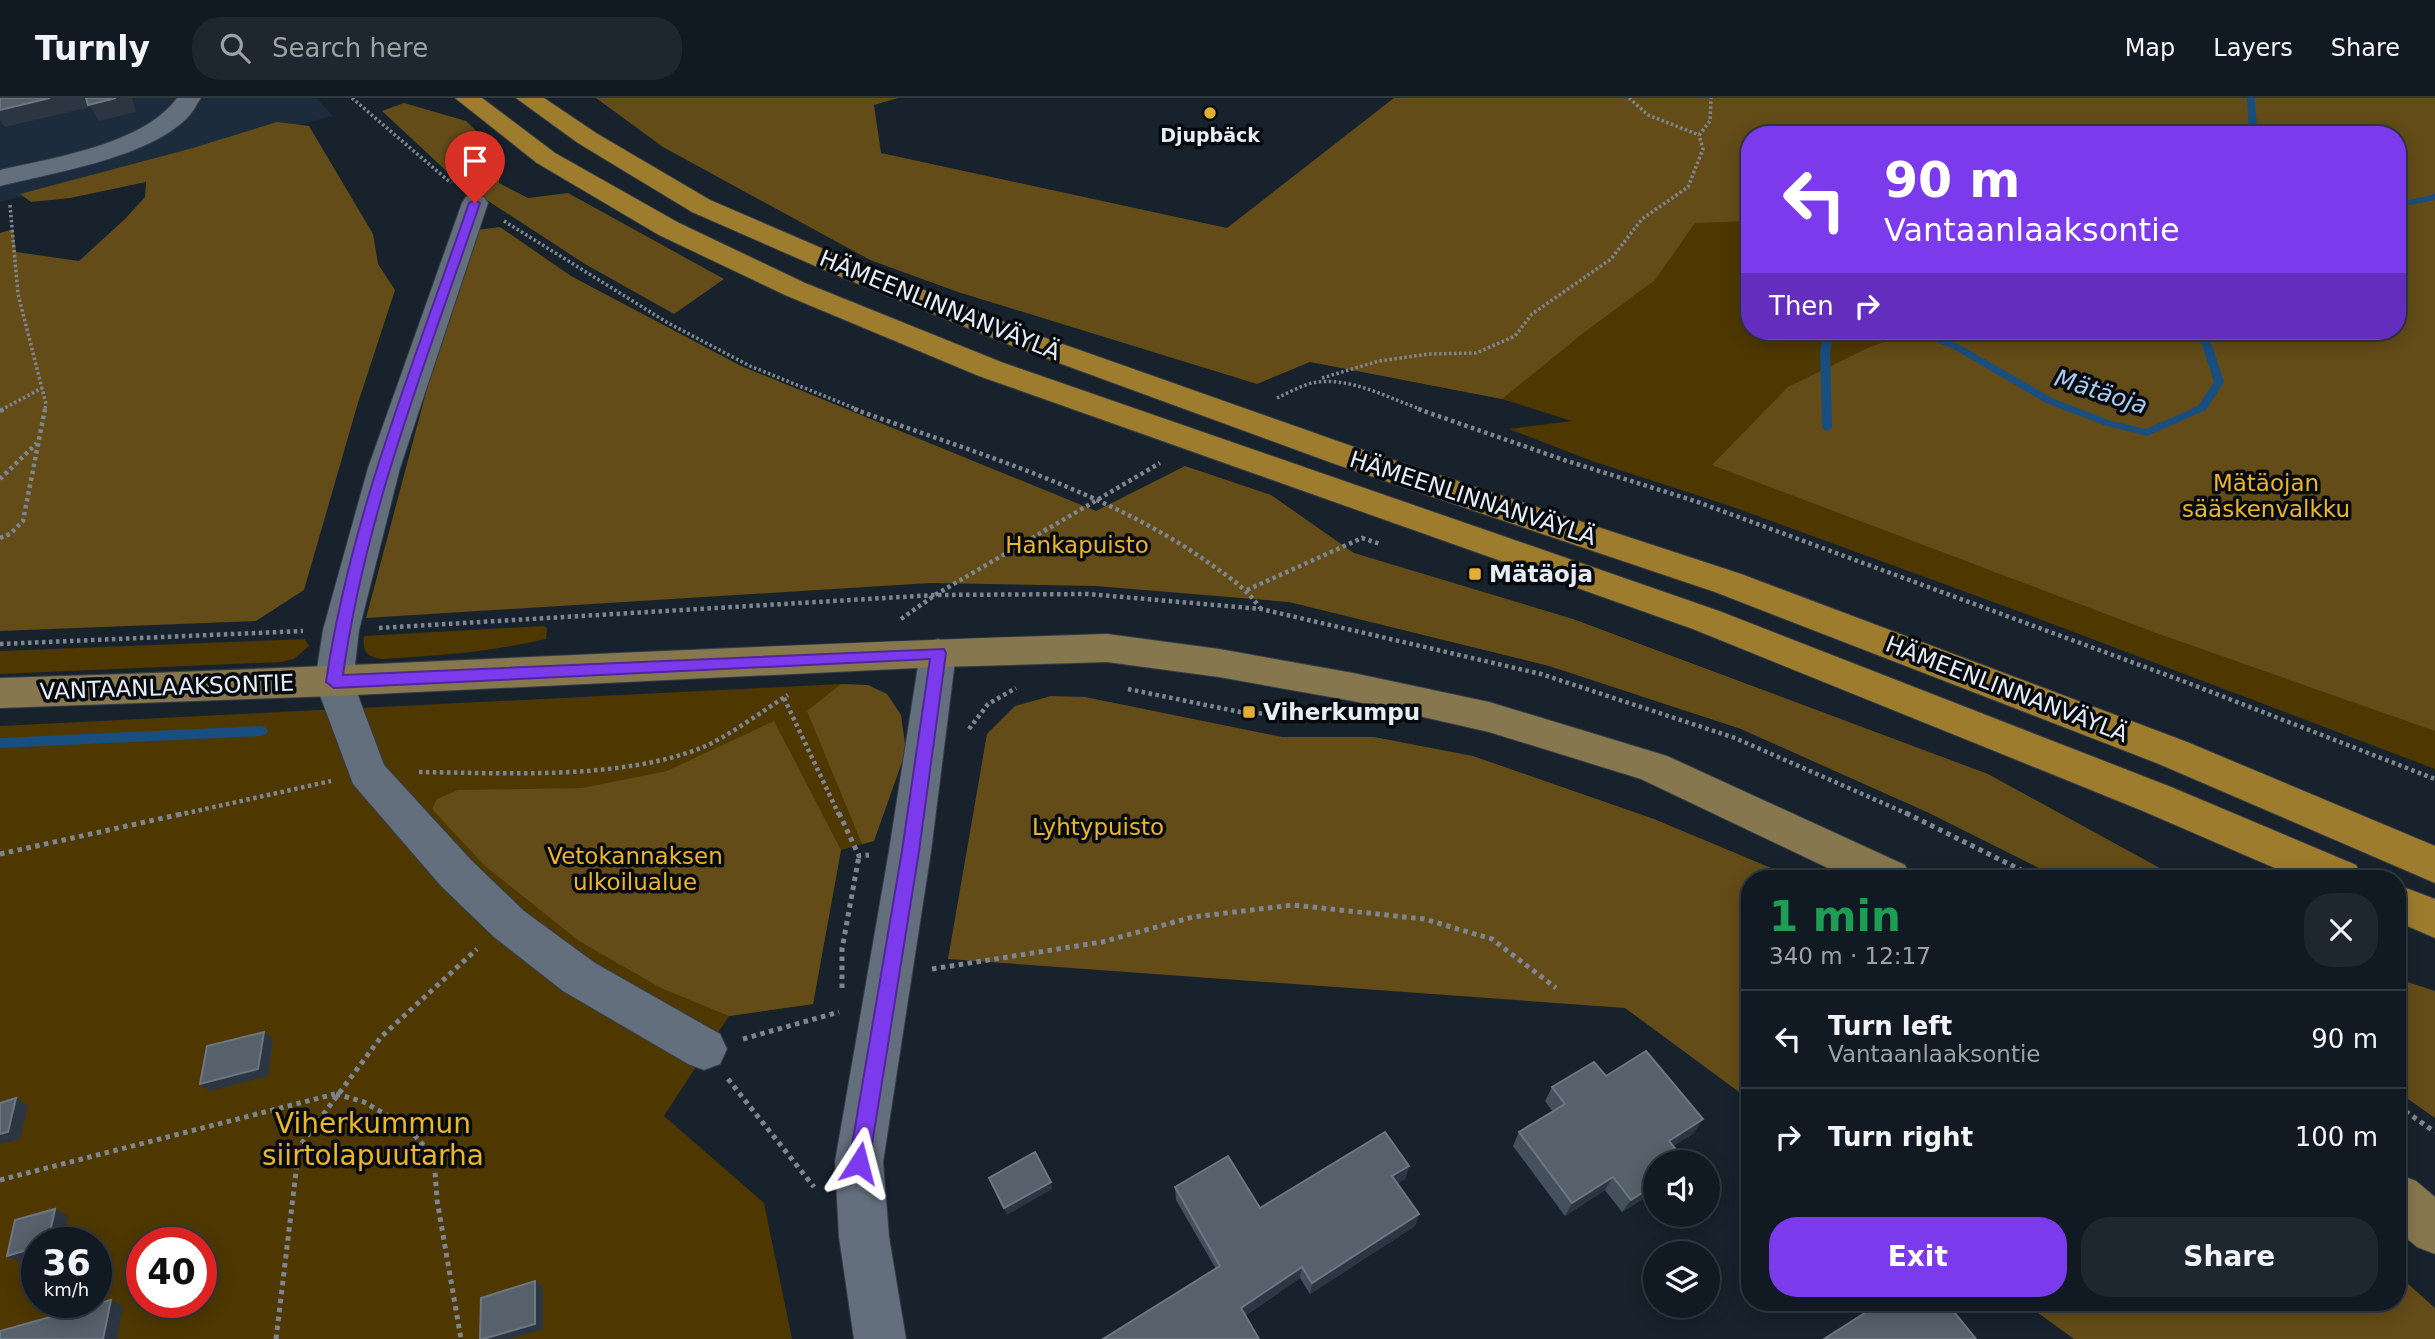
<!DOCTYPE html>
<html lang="en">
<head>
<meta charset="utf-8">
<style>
	:root { --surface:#111a22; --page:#1e272f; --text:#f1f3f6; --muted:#9ca1a5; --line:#303840; --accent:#7c3aed }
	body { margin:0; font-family:"DejaVu Sans",sans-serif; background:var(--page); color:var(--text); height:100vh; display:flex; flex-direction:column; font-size:26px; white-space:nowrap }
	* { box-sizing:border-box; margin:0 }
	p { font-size:23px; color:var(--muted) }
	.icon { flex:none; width:38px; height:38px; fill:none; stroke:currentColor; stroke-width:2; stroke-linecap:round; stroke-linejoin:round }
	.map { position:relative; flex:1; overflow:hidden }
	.sheet { position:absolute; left:1741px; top:772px; width:665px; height:441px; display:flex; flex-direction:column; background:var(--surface); border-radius:28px; box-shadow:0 4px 18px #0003,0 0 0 2px var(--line) }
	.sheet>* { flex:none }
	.top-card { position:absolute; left:1741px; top:28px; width:665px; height:214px; border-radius:28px; box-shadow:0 4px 18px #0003,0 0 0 2px var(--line); background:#7c3aed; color:#fff; overflow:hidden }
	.controls { position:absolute; left:1643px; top:1052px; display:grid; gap:14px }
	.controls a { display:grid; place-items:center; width:77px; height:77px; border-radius:50%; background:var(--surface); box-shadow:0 4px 18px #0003,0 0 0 2px var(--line); font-size:35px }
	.speed { position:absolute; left:21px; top:1129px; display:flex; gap:14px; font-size:35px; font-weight:700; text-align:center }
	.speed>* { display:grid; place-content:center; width:91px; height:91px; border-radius:50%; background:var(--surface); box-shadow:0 4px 18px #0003,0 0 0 2px var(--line); line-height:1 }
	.speed small { font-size:18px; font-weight:400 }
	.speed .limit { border:10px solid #d22; background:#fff; color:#111 }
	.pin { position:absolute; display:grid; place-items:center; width:60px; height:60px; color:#fff; margin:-72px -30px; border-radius:50% 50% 50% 0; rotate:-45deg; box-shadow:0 0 7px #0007 }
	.pin .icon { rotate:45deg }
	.me { position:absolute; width:77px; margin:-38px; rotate:9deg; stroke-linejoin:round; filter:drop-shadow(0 0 5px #0008) }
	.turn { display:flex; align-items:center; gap:24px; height:147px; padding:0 28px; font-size:32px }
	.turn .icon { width:91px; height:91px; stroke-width:2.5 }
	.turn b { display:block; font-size:49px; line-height:60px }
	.then { display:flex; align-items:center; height:66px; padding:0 28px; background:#0003; gap:14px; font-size:26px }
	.round { display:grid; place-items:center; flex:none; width:74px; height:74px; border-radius:28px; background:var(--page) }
	.summary { display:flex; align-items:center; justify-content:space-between; height:119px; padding:0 28px }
	h1 { font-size:42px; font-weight:700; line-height:52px; color:#1e9e55 }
	.primary-button { display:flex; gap:14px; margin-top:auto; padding:14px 28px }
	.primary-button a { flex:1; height:80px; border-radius:28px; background:var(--accent); color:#fff; font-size:28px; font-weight:700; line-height:80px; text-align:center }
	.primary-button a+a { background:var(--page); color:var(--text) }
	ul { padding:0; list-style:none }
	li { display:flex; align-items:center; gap:21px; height:98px; padding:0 28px; border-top:2px solid var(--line) }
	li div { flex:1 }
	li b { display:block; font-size:26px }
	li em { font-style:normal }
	header { display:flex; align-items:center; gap:42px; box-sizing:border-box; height:98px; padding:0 35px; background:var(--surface); border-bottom:2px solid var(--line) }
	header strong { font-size:33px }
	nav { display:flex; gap:38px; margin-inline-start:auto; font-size:24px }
	.search { width:490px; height:63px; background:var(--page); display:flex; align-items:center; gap:18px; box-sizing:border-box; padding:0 24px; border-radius:28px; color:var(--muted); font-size:26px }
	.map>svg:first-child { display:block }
</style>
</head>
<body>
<header>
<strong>Turnly</strong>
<div class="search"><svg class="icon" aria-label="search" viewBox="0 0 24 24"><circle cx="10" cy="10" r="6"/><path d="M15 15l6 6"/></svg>Search here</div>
<nav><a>Map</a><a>Layers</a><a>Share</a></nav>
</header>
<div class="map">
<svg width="2435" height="1241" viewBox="0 0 2435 1241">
	<rect width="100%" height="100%" fill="#17222d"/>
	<!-- built -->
	<path fill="#1d2c3c" d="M 0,0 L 316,0 L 333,18 L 0,104 Z"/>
	<!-- green -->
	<g fill="#4e3800" fill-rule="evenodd">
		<path d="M 2435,0 L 2435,671 L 2026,516 L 1730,408 L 1592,363 L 1509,331 L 1572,323 L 1502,301 L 1425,286 L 1446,261 L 1683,14 ZM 1750,37 L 2398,37 L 2398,233 L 1750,233 Z"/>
		<path d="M 543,528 L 547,530 L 546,541 C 491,554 437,558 382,561 C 367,559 362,554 364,538 Z"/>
		<path d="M 305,541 L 309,548 L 294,561 L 281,564 L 0,576 L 0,553 Z"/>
		<path d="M 841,586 C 875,588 881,588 901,617 L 874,743 L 841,752 L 813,906 L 729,918 L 664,1018 L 764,1105 L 792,1241 L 0,1241 L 0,628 ZM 37,1144 L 96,1144 L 96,1204 L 37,1204 ZM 142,1144 L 201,1144 L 201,1204 L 142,1204 Z"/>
	</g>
	<!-- forest -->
	<g fill="#634c18">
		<path d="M 596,0 L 898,0 L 874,7 L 881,55 L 1227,130 L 1394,0 L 2435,0 L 2435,633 L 2159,536 L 1712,367 L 1788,289 L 1870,249 L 1915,233 L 2398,233 L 2398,37 L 1750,37 L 1750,123 L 1695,125 L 1655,182 L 1582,236 L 1502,301 L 1310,264 L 1257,286 L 958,194 L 870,162 L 663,49 Z"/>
		<path d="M 404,5 L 466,23 L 498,54 L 499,85 L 528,100 L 568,95 L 724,181 L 674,216 L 585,166 L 456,82 L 382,13 Z"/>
		<path d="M 277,24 L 309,28 L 373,136 L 378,166 L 395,192 L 357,308 L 304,492 L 256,523 L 0,533 L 0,135 L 13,131 L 16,154 L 79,163 L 125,121 L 145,99 L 146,84 L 70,100 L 31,104 L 20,96 L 193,50 Z"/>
		<path d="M 500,129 L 571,178 L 741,268 L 1096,413 L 1185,368 L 1271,397 L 1354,455 L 1573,521 L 1988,676 L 2178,780 L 2059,780 L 1929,715 L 1741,631 L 1549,568 L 1289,504 L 1095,488 L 930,485 L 366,520 L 469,133 Z"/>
		<path d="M 841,586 L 868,587 L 887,596 L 901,617 L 906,653 L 874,743 L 862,746 L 807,613 Z"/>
		<path d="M 1051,598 L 1085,599 L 1282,639 L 1374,639 L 1473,658 L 1654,721 L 1795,780 L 1750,780 L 1750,1002 L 1625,910 L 948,861 L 987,636 L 1015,608 Z"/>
		<path d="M 774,623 L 841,752 L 813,906 L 729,918 L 661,890 L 579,843 L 485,768 L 432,711 L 437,701 L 458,692 L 582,690 L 667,673 Z"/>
		<path d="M 2398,881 L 2435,893 L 2435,1020 L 2398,994 Z"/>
		<path d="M 2398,1177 L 2435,1210 L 2435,1241 L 2074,1241 L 2023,1204 L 2398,1204 Z"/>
	</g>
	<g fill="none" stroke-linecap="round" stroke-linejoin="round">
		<!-- stream -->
		<g fill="#194e80" fill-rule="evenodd">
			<path d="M 2247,0 L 2255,0 L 2257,34 L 2255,37 L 2246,37 L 2249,34 Z"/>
			<path d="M 2435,96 L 2435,102 L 2398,109 L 2398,105 Z"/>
			<path d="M 1825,233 L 1835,233 L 1830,252 L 1832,330 L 1827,333 L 1822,330 L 1820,252 Z"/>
			<path d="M 1906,233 L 1919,233 L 1958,246 L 2054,301 L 2111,323 L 2146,331 L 2198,308 L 2214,284 L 2202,247 L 2192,233 L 2202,233 L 2212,247 L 2224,284 L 2206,312 L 2147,338 L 2104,327 L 2046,305 L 1952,250 Z"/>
			<path d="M 262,628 L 266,630 L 268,633 L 266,636 L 262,638 L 0,650 L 0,640 Z"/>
		</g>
		<defs>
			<g id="minor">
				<path d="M 177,0 L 201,0 C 196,7 192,16 185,22 C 145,60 53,75 0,88 L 0,72 C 53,60 144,46 177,0 Z"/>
				<path d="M 475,97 L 484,99 L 488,105 L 400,370 L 359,532 L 353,584 L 384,667 L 471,762 L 524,813 L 595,865 L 720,936 L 727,951 L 720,966 L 704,972 L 688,966 L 563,893 L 494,839 L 441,788 L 353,686 L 315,584 L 323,532 L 368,370 L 462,105 L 466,99 Z"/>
				<path d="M 938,541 L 951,545 L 956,555 L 931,753 L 883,1064 L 889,1139 L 906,1241 L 854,1241 L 839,1139 L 835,1064 L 889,753 L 920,555 L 925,545 Z"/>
			</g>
			<g id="major">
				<path d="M 1107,536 L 1219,551 L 1353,575 L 1489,604 L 1667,658 L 1905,767 L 1911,780 L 1849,780 L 1641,681 L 1489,634 L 1353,603 L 1219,579 L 1107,564 L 938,569 L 334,598 L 0,610 L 0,580 C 369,569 738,547 1107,536 Z"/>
				<path d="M 2398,1076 L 2416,1083 L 2435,1099 L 2435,1156 L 2417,1149 L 2398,1133 Z"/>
			</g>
			<g id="highway">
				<path d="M 455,0 L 482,0 L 555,55 L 679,125 L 805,185 L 1001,264 L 1719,513 L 2171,689 L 2356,767 L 2362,780 L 2298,780 L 2143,713 L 1693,531 L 979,278 L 785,197 L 659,137 L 537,65 Z"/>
				<path d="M 516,0 L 544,0 L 596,35 L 710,102 L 849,162 L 1037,237 L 1357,350 L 1741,476 L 2187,644 L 2435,748 L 2435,785 L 2159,666 L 1715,494 L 1335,366 L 1015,249 L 829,174 L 692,114 L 578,45 Z"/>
				<path d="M 2398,787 L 2435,801 L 2435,840 L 2398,824 Z"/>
			</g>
		</defs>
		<!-- minor casing -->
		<use href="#minor" stroke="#353d46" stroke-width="2"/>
		<!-- major casing -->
		<use href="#major" stroke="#353d46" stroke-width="2"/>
		<!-- highway casing -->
		<use href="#highway" stroke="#353d46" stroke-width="2"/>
		<!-- path-far2 -->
		<g stroke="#7d8690" stroke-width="3.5" stroke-dasharray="2.5 2.5" stroke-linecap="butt">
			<path d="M 352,0 L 451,85"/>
			<path d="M 1629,0 L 1648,17 L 1699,37"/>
			<path d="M 1699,37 L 1710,23 L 1711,0"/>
			<path d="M 10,107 L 18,196 L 46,306 L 45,312"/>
			<path d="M 504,123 L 668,225 L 750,268 L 859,312"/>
			<path d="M 1322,280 L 1379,263 L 1429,256 L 1476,255 L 1515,238 L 1532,216 L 1611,161 L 1642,121 L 1688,89 L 1703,51 L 1699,37"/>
			<path d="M 1277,300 C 1288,295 1300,288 1312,285 C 1348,277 1390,301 1423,312"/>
			<path d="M 1,312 L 42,290"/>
		</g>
		<!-- path-far1 -->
		<g stroke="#7d8690" stroke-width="4.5" stroke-dasharray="3.5 3.5" stroke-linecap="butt">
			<path d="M 854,311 C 972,354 1106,392 1209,465 C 1229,479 1246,490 1260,510"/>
			<path d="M 1418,311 L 1564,362 L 1695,403 L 2183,583 L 2435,681"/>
			<path d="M 0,313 L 5,311"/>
			<path d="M 0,381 L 37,345"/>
			<path d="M 0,440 L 10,436 L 23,423 L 45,311"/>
			<path d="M 1247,492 L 1362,440 L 1380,446"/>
			<path d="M 901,521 L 935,497 L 1160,365"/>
			<path d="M 379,530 L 935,497 L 1088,496 L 1261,511 L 1541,576 L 1735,640 L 1910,717"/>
			<path d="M 0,546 L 303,533"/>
			<path d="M 1128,591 L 1240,614 L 1309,619"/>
			<path d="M 784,600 L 839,717"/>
			<path d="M 969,631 L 988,606 L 1016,590"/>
			<path d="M 419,674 C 507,675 619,682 701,650 C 726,640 764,612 788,597"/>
			<path d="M 178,717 L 331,683"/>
		</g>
		<!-- path -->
		<g stroke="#7d8690" stroke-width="5" stroke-dasharray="4.5 4.5" stroke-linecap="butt">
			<path d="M 839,715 L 859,758 L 869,757"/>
			<path d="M 1906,715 L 2037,780"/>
			<path d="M 0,756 L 186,715"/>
			<path d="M 932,871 L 1102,844 L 1193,819 L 1293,807 L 1424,821 L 1492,841 L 1556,890"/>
			<path d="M 842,890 L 842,851 L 859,758"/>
			<path d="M 743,941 L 839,914"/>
			<path d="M 728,981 L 814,1089"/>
			<path d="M 336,996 L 364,1004 L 407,1029 L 434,1059 L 437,1102 L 461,1241"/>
			<path d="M 2398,1008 L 2435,1034"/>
			<path d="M 0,1082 L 335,996"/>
			<path d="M 276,1241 L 299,1049 L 381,939 L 477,851"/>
		</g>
		<!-- minor -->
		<use href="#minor" fill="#636f7d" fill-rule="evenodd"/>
		<!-- major -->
		<use href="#major" fill="#86774e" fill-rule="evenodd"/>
		<!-- highway -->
		<use href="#highway" fill="#9e7c2e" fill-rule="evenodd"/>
	</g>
	<!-- wall -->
	<g fill="#44505c">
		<path d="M 1606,978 L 1694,1035 L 1673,1048 L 1656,1093 L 1622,1114 L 1605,1092 L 1565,1118 L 1513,1048 L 1519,1034 L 1553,1014 L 1545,1003 L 1552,989 Z"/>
		<path d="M 1409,1068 L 1405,1081 L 1398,1085 L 1419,1116 L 1415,1128 L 1310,1196 L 1300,1180 L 1245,1218 L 1216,1171 L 1176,1102 L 1175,1089 L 1260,1110 Z"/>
	</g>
	<!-- shaded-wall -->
	<g fill="#2b3642">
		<path d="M 50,0 L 132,0 L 136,14 L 99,23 L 90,9 L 5,29 L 0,22 L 0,12 Z"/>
		<path d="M 264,934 L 273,941 L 268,978 L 210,993 L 200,986 Z"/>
		<path d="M 16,1000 L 28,1008 L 20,1041 L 0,1046 L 0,1036 Z"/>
		<path d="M 1703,1021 L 1694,1035 L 1660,1057 L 1669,1043 Z"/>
		<path d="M 1409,1068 L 1405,1081 L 1389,1091 L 1392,1078 Z"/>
		<path d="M 1613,1079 L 1605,1092 L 1565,1118 L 1572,1105 Z"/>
		<path d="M 1051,1084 L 1052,1091 L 1007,1117 L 1004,1110 Z"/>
		<path d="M 1656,1086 L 1656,1093 L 1622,1114 L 1631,1102 Z"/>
		<path d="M 55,1111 L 68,1118 L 62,1144 L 48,1144 Z"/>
		<path d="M 1419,1116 L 1415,1128 L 1310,1196 L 1312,1185 Z"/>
		<path d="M 37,1149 L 37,1159 L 20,1164 L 7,1158 Z"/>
		<path d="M 1302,1169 L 1300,1180 L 1240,1221 L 1241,1210 Z"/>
		<path d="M 535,1183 L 543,1189 L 543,1231 L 510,1241 L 483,1241 Z"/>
		<path d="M 111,1202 L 123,1208 L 117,1241 L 103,1241 Z"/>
	</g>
	<!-- building -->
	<g fill="#56616c" stroke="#6c7782" stroke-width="2">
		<path d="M 0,0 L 50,0 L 0,12 Z"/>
		<path d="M 86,0 L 116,0 L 88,7 Z"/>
		<path d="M 264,934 L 258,971 L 200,986 L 207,948 Z"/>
		<path d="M 1646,953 L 1703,1021 L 1669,1043 L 1686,1064 L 1656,1064 L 1656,1086 L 1631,1102 L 1613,1079 L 1572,1105 L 1519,1034 L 1565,1006 L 1552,989 L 1594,964 L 1606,978 Z"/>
		<path d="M 16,1000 L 8,1034 L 0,1036 L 0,1005 Z"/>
		<path d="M 1385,1034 L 1409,1068 L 1392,1078 L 1419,1116 L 1312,1185 L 1302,1169 L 1241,1210 L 1259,1241 L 1103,1241 L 1220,1168 L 1175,1089 L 1228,1058 L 1260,1110 Z"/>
		<path d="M 1035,1054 L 1051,1084 L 1004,1110 L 989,1080 Z"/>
		<path d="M 55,1111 L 48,1144 L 37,1144 L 37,1149 L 7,1158 L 15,1122 Z"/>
		<path d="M 535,1183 L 535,1226 L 483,1241 L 480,1241 L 481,1200 Z"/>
		<path d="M 111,1202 L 103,1241 L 0,1241 L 0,1233 Z"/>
		<path d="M 1882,1204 L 1946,1204 L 1976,1241 L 1824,1241 Z"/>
	</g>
	<!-- route -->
	<path fill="#7c3aed" stroke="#51269a" stroke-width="2" d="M 475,102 L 480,105 C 428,259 365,415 343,577 L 944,551 L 946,555 L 919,753 L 869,1065 L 866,1072 L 859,1074 L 852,1072 L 849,1065 L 902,753 L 930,561 L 334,590 L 326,584 C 350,419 415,262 469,105 Z"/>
	<!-- markers -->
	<g fill="#e2af34" stroke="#070b10" stroke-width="2.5">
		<circle cx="1210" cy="15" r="7"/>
		<rect x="1468" y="469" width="14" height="14" rx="3.5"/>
		<rect x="1242" y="607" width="14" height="14" rx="3.5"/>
	</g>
	<g text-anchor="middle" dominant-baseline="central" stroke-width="7" stroke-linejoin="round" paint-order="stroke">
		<!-- far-poi labels -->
		<g font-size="19" font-weight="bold" fill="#e6edf5" stroke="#070b10">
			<text x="1210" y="37">Djupbäck</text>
		</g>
		<!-- street labels -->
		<g font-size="23" fill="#e6edf5" stroke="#070b10">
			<text transform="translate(940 207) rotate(22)">HÄMEENLINNANVÄYLÄ</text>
			<text transform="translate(1473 400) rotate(18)">HÄMEENLINNANVÄYLÄ</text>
			<text transform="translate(167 589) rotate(-2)">VANTAANLAAKSONTIE</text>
			<text transform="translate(2007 591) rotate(21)">HÄMEENLINNANVÄYLÄ</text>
		</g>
		<!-- park labels -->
		<g font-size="23" fill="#edb528" stroke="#070b10">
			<text x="2266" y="385">Mätäojan<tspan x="2266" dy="26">sääskenvalkku</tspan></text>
			<text x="1077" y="447">Hankapuisto</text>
			<text x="1098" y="729">Lyhtypuisto</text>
			<text x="635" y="758">Vetokannaksen<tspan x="635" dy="26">ulkoilualue</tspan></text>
		</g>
		<!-- poi labels -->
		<g font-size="23" font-weight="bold" fill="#e6edf5" stroke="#070b10" text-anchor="start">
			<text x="1489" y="476">Mätäoja</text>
			<text x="1263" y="614">Viherkumpu</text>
		</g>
		<!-- water labels -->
		<g font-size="24" font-style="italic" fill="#aaccf0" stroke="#070b10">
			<text transform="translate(2101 294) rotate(18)">Mätäoja</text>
		</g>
		<!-- near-park labels -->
		<g font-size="28" fill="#edb528" stroke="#070b10">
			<text x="373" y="1025">Viherkummun<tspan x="373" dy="32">siirtolapuutarha</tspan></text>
		</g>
	</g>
</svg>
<div class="controls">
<a><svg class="icon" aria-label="sound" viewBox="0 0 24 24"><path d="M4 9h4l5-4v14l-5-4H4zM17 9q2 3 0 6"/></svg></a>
<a><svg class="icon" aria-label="layers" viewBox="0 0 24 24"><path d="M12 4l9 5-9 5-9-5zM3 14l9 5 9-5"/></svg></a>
</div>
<div class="speed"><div>36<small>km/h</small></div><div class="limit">40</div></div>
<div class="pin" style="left:475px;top:105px;background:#d93025"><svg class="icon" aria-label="arrive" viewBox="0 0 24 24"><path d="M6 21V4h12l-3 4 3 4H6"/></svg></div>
<svg class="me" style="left:859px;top:1065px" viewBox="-20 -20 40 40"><path d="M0-17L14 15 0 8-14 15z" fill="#7c3aed" stroke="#fff" stroke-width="4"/></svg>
<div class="top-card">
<div class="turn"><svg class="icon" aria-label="left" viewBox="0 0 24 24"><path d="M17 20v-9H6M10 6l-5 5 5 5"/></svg><div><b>90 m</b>Vantaanlaaksontie</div></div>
<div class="then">Then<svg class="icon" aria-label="right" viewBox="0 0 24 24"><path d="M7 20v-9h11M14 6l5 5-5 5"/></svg></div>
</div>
<section class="sheet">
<div class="summary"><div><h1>1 min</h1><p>340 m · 12:17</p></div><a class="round"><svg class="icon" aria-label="close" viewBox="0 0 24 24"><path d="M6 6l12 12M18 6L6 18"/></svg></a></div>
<ul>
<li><svg class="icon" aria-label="left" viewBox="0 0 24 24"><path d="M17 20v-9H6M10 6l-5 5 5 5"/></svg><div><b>Turn left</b><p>Vantaanlaaksontie</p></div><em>90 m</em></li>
<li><svg class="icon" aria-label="right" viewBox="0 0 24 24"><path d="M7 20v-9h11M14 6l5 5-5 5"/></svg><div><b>Turn right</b></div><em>100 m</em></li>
</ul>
<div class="primary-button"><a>Exit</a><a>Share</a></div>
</section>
</div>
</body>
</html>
